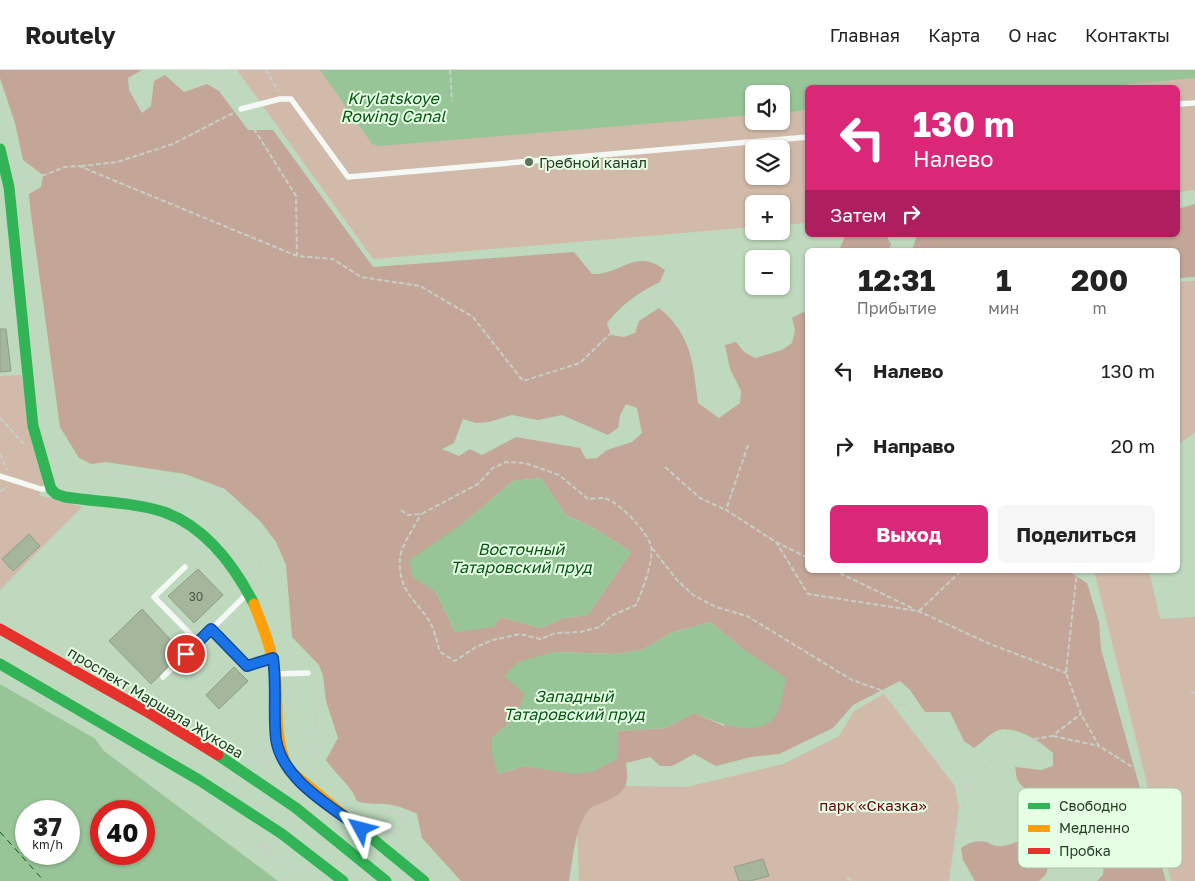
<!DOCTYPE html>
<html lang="ru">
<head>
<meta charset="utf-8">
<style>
	:root { --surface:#fff; --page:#f6f6f6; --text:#222; --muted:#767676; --line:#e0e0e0; --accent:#db2777 }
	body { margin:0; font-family:"Golos Text",sans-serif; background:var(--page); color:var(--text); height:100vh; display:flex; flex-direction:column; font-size:19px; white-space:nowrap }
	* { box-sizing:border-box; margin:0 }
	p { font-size:16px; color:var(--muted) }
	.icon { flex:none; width:28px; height:28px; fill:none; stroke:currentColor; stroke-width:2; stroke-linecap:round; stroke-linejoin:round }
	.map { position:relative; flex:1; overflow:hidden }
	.panel { position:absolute; left:805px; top:178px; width:375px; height:325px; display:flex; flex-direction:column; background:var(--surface); border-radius:8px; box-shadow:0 1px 4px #0004 }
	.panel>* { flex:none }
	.top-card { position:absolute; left:805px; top:15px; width:375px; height:152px; border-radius:8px; box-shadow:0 1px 4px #0004; background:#db2777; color:#fff; overflow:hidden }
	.tools { position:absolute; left:745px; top:15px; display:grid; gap:10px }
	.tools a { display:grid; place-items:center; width:45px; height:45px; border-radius:8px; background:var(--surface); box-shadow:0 1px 4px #0004; font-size:25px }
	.speed { position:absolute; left:15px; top:730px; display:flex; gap:10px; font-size:25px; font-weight:700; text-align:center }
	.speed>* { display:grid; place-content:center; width:65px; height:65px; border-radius:50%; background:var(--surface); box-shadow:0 1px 4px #0004; line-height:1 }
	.speed small { font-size:12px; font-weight:400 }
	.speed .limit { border:8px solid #d22; background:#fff; color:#111 }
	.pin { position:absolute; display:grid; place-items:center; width:42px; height:42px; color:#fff; margin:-21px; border:2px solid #fff; border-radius:50%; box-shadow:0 1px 5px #0007 }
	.me { position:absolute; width:55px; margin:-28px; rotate:308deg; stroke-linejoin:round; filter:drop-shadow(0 0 4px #0008) }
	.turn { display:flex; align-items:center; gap:18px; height:105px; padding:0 25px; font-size:22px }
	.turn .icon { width:65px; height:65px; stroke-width:2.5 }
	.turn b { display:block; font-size:35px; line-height:42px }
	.then { display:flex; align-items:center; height:48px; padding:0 25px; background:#0003; gap:10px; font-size:19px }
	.eta { display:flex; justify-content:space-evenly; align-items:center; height:85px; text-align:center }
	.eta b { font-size:30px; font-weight:700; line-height:35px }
	.primary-button { display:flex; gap:10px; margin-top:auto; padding:10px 25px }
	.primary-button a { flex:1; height:58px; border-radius:8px; background:var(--accent); color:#fff; font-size:20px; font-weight:700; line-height:58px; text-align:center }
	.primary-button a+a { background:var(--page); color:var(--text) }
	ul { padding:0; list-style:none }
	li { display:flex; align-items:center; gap:15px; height:75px; padding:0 25px }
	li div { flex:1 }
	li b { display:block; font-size:19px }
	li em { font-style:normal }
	header { display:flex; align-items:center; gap:30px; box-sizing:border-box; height:70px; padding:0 25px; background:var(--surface); border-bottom:1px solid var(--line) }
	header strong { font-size:24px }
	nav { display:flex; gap:28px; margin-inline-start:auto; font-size:18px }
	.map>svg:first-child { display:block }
</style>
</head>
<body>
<header>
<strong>Routely</strong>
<nav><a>Главная</a><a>Карта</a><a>О нас</a><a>Контакты</a></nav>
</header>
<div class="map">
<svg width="1195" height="811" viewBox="0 0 1195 811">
	<rect width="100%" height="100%" fill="#bed9be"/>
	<!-- green -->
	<g fill="#d2baab" fill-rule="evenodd">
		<path d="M 237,0 L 1195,0 L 1195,120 L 1178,122 L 1178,18 L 808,18 L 807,153 L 781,155 L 781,134 L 754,134 L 754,157 L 373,189 ZM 754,24 L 781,24 L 781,51 L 754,51 ZM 754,79 L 781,79 L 781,106 L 754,106 Z"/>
		<path d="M 1195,211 L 1195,362 L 1178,375 L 1178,212 Z"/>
		<path d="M 21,305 L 44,413 L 39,425 L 82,437 L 0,520 L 0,306 Z"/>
		<path d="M 1094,500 L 1149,500 L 1160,549 L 1195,547 L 1195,811 L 1171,811 Z"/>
		<path d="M 884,624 L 955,716 L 959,737 L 949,811 L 579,811 L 576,715 L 687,717 L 783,694 L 839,666 L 854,641 Z"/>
	</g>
	<!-- forest -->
	<g fill="#c3a698" fill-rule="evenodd">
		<path d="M 0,0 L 142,0 L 128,8 L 129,20 L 142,43 L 151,36 L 154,11 L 165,5 L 184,22 L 207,14 L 219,21 L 248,60 L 273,60 L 373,197 L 574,182 L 592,204 C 622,205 635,177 665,200 L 660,212 C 639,222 622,234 607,253 L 611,265 L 624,267 L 635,263 L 639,251 L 659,238 C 692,264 693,295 698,333 L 719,348 L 740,333 L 741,321 L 730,299 L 725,275 L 736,272 L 744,282 L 755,288 L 782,280 L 792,273 L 795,260 L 792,248 L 803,242 L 807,244 L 808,500 L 1067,500 L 1087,513 L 1099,552 L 1101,579 L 1166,811 L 1097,811 L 1103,805 L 1104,793 L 1085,777 L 1075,785 L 1050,792 L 1046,804 L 1039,811 L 975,811 L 963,790 L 961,778 C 969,773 976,770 986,772 C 990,773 993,776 997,776 C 1016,778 1045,758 1040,738 C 1037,723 1023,721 1017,709 C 1016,706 1016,700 1015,697 L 1041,700 L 1053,696 L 1053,683 C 1040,671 1014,654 996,661 C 989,665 981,673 974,678 L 964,671 L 950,642 L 925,642 L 910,620 L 900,611 L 853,635 L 833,658 L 779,684 L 751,687 L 716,696 L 694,684 L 672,696 L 660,696 L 650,687 L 626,693 C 630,718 624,723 602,733 C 599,734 593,736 591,738 C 575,752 573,791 569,811 L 461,811 L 422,768 L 417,744 C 407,739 396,735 385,734 C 375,733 368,735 357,731 C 350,714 336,705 326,690 L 338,668 L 326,631 L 323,606 L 319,595 L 292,567 L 286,495 L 276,472 L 260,451 L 225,419 L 185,404 L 106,392 L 91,394 L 79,388 L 60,357 L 30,137 L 29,124 L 41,117 L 43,105 L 23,90 L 15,53 L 0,8 ZM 626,334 L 637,338 L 642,363 L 632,372 L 607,380 L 597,388 L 586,389 L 580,378 L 516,367 L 482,385 L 470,379 L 459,386 L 442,379 L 454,373 L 463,349 L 476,353 L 489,352 L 512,345 L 538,350 L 562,345 L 608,365 L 618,358 L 620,345 ZM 541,408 L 566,445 L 594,458 L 631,482 L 588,545 L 564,548 L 541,558 L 501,547 L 455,562 L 436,522 L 465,452 L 513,411 ZM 710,552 L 743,579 L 724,656 L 694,643 L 666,658 L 617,661 L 546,699 L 524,696 L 498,704 L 492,668 L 515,648 L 525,624 L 554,582 L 616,584 L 642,580 L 671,563 Z"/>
		<path d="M 1195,134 L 1195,207 L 1178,208 L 1178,180 L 912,180 L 917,165 L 1178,165 L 1178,139 Z"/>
		<path d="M 850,165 L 886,165 L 891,174 L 889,180 L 839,180 L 845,166 Z"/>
	</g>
	<!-- water -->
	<g fill="#98c598" fill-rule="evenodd">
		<path d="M 320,0 L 1195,0 L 1195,8 L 1084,18 L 808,18 L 807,40 L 781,43 L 781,24 L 754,24 L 754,45 L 380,76 L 372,74 Z"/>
		<path d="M 541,408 L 566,445 L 594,458 L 631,482 L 588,545 L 564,548 L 541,558 L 501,547 L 494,557 L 455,562 L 436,522 L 413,507 L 409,490 L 465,452 L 513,411 Z"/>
		<path d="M 0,540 L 104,681 L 278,811 L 0,811 ZM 26,741 L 69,741 L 69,784 L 26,784 ZM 101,741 L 144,741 L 144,784 L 101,784 Z"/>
		<path d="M 710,552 L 743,579 L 786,608 C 784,617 781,638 776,645 C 758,671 716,652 694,643 L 666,658 L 618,661 L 617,689 L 593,702 L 573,704 L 524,696 L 498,704 L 492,684 L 492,668 L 515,648 L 525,624 L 504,606 L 518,592 L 554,582 L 616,584 L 642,580 L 671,563 Z"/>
	</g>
	<!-- pier -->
	<path fill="#bed9be" d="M 0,537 L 2,538 L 99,671 L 0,614 Z"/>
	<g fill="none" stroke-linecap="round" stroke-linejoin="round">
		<!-- ferry -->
		<path stroke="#075612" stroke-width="1" stroke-dasharray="6 5" stroke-linecap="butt" d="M 0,762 L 44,811"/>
	</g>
	<!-- building -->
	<g fill="#a5b69d" stroke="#8e9e86">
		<path d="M 0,259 L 6,259 L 11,301 L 0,302 Z"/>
		<path d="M 29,464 L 40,476 L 13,501 L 2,489 Z"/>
		<path d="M 198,499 L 223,525 L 194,553 L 168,526 Z"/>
		<path d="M 142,539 L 182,582 L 151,614 L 109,571 Z"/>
		<path d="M 234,597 L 248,611 L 219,639 L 206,625 Z"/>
		<path d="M 763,789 L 769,806 L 750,811 L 739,811 L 734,797 Z"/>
	</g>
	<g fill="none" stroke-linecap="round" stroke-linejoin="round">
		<!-- path -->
		<g stroke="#c7cfc7" stroke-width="2" stroke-dasharray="5 2.5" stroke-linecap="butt">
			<path d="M 212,0 L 237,32"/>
			<path d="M 266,0 L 278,21"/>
			<path d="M 450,0 L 452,31"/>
			<path d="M 246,46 L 296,126 L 297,185"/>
			<path d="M 81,96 L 117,92 L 173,74 L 233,43"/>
			<path d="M 21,114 L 65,97 L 79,96 L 297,186 L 333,189 L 361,207 L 420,216 L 473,247 L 523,311 L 580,293 L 645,230 L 689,215"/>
			<path d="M 0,348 L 24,374"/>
			<path d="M 748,375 L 726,440 L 776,472 L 808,524 L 918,541 L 990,574 L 1066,603"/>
			<path d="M 0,384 L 7,400"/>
			<path d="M 665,397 L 700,428 L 726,440"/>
			<path d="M 102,402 L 170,411"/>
			<path d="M 0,421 L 8,417"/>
			<path d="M 167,429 L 170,411 L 217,421 L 230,428 L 250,446 L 264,473 L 256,511"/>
			<path d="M 401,440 L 408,445 L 421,444 L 478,414 L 493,398 L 506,392 L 525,393 L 559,405 L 588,429 C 593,429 602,427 607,429 C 620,433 648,463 651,476 C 654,491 642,521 636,535 L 611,546 L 600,557 L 580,562 L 556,563 L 540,569 L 520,564 L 493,570 L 476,577 L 455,591 L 440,582 C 436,569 434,556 426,546 C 411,526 398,517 400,488 C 400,478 416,454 421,444"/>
			<path d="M 776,472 L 808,488"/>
			<path d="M 652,478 L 677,510 L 693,525 L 716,537 L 747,546 L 852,610 L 889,623 L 908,638 L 924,659 L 935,686 L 969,718"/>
			<path d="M 833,500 L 914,539"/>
			<path d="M 1077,500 L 1066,603 L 1081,644 L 1099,676 L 1134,698"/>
			<path d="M 0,541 L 28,557"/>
			<path d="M 919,541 L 962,500"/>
			<path d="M 1191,621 L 1195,623"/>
			<path d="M 1053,666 L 1099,676"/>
			<path d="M 267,683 L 260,678 L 255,683 L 272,695"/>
			<path d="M 250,691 L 252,688 L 262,694 L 268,687"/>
			<path d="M 311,691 L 306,683 L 313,679 L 308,675 L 306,668 L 316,657"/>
			<path d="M 308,699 L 311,691 L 317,686 L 313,679 L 320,677 L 323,672 L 316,657 L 319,618 L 315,607"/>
			<path d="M 392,741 L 399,743 L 403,754 C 398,762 394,763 386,761 L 382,752 L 383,745 Z"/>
			<path d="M 399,743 L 406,742 L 410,747 L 403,754"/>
			<path d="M 379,756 L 391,766"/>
			<path d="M 261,768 L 260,771 L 272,780 L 267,786 L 258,779 L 260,774 C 277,786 294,798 309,811"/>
			<path d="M 847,808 L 853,811"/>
			<path d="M 959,811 L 953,791 L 959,750 L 969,718 L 986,696 L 1006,678 L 1029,670 L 1052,666 L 1081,644"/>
			<path d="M 1059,811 L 1059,809"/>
		</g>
		<!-- lane -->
		<g stroke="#f5f9f5" stroke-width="5.5">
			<path d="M 1178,34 L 1195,33"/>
			<path d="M 241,39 L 280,29 L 291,29 L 348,107 L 808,67"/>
			<path d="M 0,406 L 41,419 L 49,419"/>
			<path d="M 185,497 L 154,527 L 198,572"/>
			<path d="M 211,559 L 247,596 L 273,588"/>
			<path d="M 275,604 L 308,603"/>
			<path d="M 163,607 L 248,523"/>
		</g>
		<!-- fast -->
		<g stroke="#30b455" stroke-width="11">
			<path d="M 0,79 L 9,117 L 33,356 L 51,419 L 56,424 L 65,427 C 97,432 133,432 164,442 C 206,457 234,495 254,534"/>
			<path d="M 0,594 L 199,710 L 282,764 L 343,811"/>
			<path d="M 218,685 L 296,738 L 386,811"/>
			<path d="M 352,752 L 424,811"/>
		</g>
		<!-- slow -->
		<path stroke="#ff9f0a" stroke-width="11" d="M 254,534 C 263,557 272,579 275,604 C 279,638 273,669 289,700 L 352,752"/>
		<!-- jam -->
		<path stroke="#e5322d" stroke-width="11" d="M 0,559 L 151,644 L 218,685"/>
	</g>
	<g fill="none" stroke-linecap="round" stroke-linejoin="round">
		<defs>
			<path id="route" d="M 186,584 L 211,559 L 247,596 L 273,588 C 277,615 273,642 276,669 C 282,710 331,736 361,759"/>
		</defs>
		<!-- route casing -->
		<use href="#route" stroke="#114b97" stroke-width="12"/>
		<!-- route -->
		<use href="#route" stroke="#1a73e8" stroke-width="9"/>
	</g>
	<!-- markers -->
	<circle fill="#5c725c" stroke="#e5ffe4" stroke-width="2" cx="529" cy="92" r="5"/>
	<g text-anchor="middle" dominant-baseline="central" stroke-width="4" stroke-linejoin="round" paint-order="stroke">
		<!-- number labels -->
		<g font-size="12" fill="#465a44">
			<text x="196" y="526">30</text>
		</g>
		<!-- poi labels -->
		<g font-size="15" fill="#273b27" stroke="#e5ffe4" text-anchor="start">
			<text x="539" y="92">Гребной канал</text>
		</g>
		<!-- street labels -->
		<g font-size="15" fill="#273b27" stroke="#e5ffe4">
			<text transform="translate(156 632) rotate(31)">проспект Маршала Жукова</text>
		</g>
		<!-- park labels -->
		<g font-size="15" fill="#630710" stroke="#e5ffe4">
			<text x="873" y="735">парк «Сказка»</text>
		</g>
		<!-- water labels -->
		<g font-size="16" font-style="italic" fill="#075612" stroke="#e5ffe4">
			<text x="393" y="28">Krylatskoye<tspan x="393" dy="18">Rowing Canal</tspan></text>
			<text x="521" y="479">Восточный<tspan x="521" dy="18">Татаровский пруд</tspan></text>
			<text x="574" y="626">Западный<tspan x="574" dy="18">Татаровский пруд</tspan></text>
		</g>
	</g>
	<!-- legend -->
	<rect x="1018" y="718" width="164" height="80" rx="8" fill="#e5ffe4" stroke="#acc4ab" stroke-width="1"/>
	<rect x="1028" y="733" width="22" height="6" fill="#30b455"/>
	<rect x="1028" y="755" width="22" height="7" fill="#ff9f0a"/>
	<rect x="1028" y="778" width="22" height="6" fill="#e5322d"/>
	<g font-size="14" fill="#273b27">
		<text x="1059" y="741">Свободно</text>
		<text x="1059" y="763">Медленно</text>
		<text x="1059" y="786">Пробка</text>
	</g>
</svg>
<div class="tools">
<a><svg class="icon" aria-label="sound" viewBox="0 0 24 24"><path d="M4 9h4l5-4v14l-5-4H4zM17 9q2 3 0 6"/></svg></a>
<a><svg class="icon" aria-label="layers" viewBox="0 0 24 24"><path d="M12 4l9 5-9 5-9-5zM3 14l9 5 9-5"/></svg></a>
<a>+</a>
<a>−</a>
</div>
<div class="speed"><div>37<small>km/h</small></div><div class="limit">40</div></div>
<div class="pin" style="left:186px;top:584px;background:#d93025"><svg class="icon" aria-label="arrive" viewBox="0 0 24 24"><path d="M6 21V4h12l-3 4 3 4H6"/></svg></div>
<svg class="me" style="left:361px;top:759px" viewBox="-20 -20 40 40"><path d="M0-17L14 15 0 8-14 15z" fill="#1a73e8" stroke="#fff" stroke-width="4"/></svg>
<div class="top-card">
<div class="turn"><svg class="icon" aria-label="left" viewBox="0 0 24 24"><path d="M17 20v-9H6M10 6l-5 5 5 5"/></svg><div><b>130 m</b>Налево</div></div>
<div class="then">Затем<svg class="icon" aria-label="right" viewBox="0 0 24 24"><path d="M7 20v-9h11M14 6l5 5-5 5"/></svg></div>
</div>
<section class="panel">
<div class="eta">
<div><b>12:31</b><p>Прибытие</p></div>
<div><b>1</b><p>мин</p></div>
<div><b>200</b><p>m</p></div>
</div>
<ul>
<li><svg class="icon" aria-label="left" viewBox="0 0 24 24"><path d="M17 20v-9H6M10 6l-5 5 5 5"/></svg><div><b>Налево</b></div><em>130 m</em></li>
<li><svg class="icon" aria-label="right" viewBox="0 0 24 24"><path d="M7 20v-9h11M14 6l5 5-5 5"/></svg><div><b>Направо</b></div><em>20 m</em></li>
</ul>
<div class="primary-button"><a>Выход</a><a>Поделиться</a></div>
</section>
</div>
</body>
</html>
